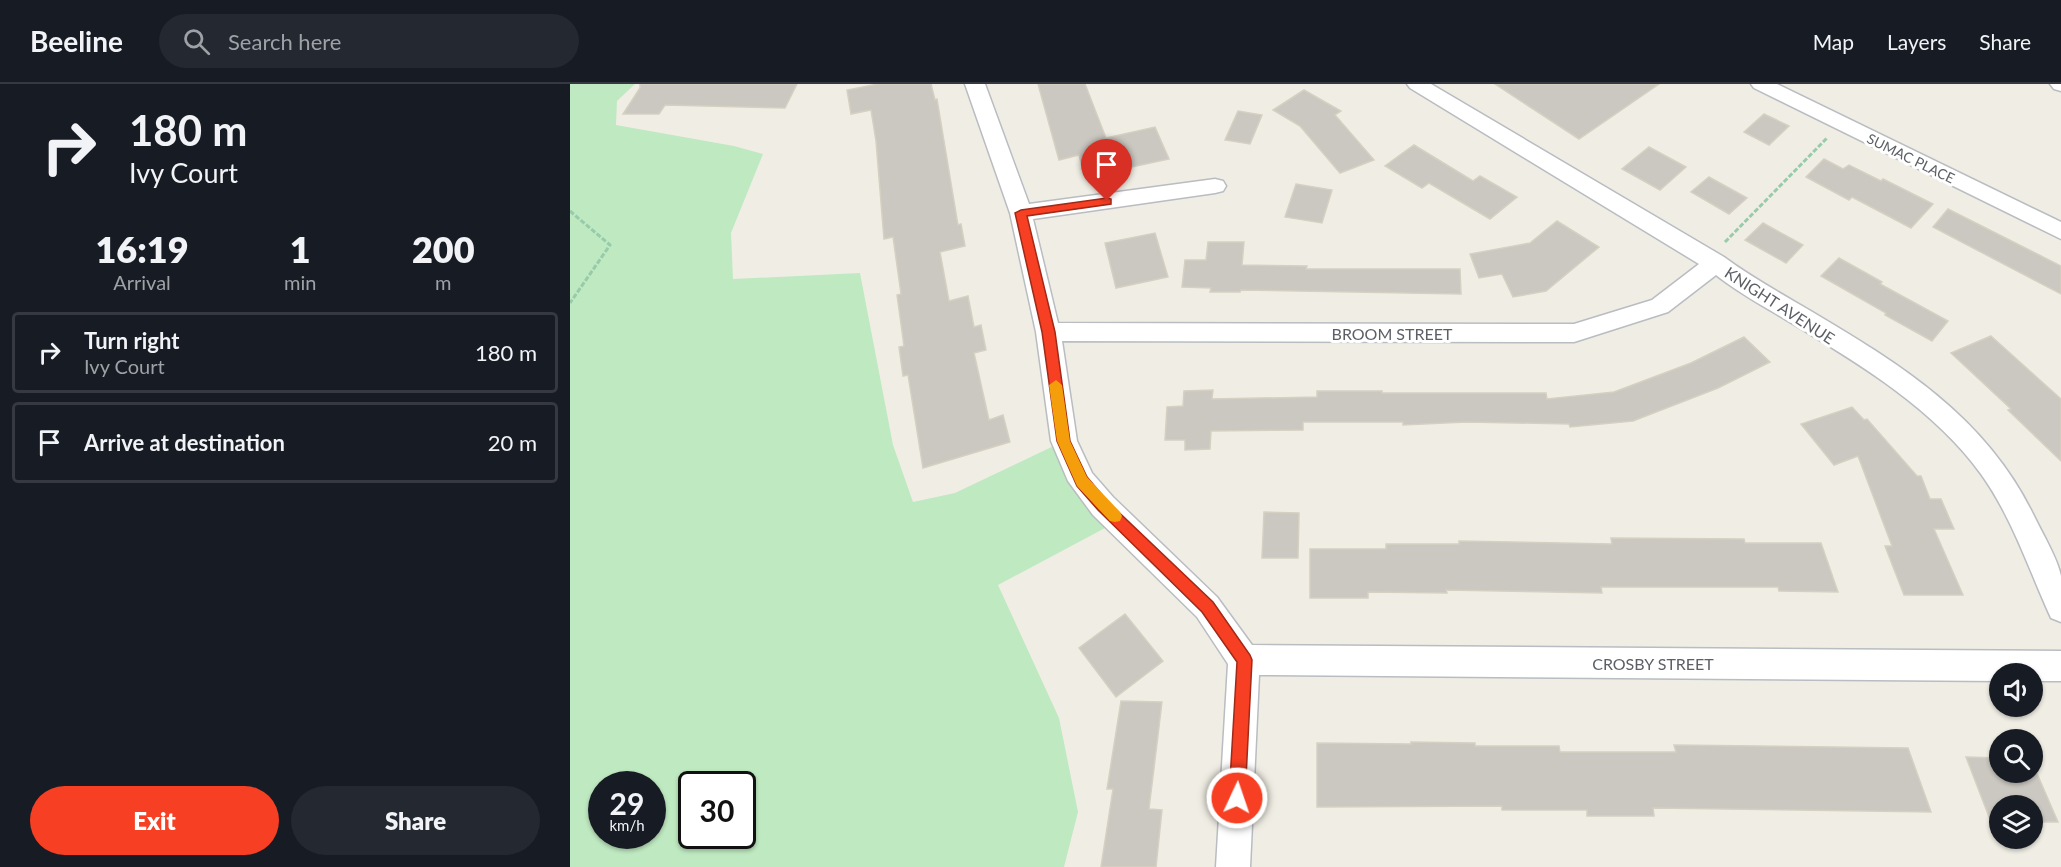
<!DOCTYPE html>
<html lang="en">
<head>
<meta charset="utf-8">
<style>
	:root { --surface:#171b24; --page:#242831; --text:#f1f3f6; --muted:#9ea1a6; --line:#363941; --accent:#f73f23 }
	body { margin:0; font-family:Lato,sans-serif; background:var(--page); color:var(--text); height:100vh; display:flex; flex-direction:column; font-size:22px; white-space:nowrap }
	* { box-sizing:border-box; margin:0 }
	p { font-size:20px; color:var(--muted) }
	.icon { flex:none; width:33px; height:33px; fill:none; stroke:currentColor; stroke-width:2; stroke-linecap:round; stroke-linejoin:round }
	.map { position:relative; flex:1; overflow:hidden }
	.drawer { display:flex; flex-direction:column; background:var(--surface); width:570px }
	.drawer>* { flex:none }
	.guide { background:#171b24; color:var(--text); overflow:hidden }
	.tools { position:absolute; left:1419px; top:579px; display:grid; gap:12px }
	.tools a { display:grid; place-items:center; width:54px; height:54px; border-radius:50%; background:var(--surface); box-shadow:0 2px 4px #0004; font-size:30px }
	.speed { position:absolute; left:18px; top:687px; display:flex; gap:12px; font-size:30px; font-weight:700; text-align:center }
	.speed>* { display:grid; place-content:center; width:78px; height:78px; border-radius:50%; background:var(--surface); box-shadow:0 2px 4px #0004; line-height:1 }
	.speed small { font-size:15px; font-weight:400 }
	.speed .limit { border:3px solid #111; border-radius:9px; background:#fff; color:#111 }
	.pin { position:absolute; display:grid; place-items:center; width:51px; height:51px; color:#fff; margin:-62px -26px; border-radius:50% 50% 50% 0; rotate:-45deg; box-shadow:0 0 6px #0007 }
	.pin .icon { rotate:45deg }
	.me { position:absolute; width:66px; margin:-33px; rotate:3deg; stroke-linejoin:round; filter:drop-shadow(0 0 4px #0008) }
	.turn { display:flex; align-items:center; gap:21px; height:126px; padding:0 30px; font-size:27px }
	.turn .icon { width:78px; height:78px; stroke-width:2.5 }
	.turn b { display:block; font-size:42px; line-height:51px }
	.eta { display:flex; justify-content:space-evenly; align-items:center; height:102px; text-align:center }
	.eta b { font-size:36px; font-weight:800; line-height:42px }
	.cta { display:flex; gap:12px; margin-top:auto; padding:12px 30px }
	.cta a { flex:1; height:69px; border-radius:36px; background:var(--accent); color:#fff; font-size:24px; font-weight:800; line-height:69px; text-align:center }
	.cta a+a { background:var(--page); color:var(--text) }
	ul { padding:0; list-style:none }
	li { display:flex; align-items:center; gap:18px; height:81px; margin:0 12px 9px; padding:0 18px; border:3px solid var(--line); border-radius:6px }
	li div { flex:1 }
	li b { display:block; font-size:22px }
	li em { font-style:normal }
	header { display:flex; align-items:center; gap:36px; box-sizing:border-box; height:84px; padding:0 30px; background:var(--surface); border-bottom:2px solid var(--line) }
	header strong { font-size:28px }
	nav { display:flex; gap:33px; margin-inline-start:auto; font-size:21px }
	.search { width:420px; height:54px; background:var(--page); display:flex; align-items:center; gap:15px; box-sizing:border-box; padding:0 21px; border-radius:33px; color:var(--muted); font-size:22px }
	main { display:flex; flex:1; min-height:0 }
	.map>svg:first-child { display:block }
</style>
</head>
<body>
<header>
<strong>Beeline</strong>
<div class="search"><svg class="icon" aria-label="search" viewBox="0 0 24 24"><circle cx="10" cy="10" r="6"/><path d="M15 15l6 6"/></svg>Search here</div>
<nav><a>Map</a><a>Layers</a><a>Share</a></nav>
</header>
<main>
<section class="drawer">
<div class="guide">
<div class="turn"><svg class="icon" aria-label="right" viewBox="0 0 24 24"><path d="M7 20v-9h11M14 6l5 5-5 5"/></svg><div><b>180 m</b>Ivy Court</div></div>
</div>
<div class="eta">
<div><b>16:19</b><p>Arrival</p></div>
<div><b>1</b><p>min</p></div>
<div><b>200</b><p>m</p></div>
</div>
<ul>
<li><svg class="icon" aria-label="right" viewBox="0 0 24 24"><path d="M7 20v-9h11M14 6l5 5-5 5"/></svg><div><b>Turn right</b><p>Ivy Court</p></div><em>180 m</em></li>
<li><svg class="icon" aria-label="arrive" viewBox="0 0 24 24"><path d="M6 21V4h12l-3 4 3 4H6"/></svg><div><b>Arrive at destination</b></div><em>20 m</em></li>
</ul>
<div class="cta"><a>Exit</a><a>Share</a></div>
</section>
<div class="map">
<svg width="1491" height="783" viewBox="0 0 1491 783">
	<rect width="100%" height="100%" fill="#f0eee4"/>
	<!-- green -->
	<path fill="#bfe9c1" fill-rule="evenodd" d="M 0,0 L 65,0 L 47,17 L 46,41 L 164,62 L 193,70 L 161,149 L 163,195 L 290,189 L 323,361 L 343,418 L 385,409 L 494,357 L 550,436 L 428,501 L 489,634 L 508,728 L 494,783 L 0,783 ZM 32,700 L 82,700 L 82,752 L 32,752 ZM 122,700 L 172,700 L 172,752 L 122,752 Z"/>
	<!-- building -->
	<g fill="#cbc8c1" stroke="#d5d0c2" stroke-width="1.5">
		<path d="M 70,0 L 227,0 L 215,24 L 95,21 L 89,30 L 53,30 L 70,4 Z"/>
		<path d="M 308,0 L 361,0 L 365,16 L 367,15 L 388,141 L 391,140 L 395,162 L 370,168 L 379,217 L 398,212 L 404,243 L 411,241 L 416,266 L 404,269 L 419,336 L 433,331 L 440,358 L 353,384 L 338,291 L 333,292 L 329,263 L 334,262 L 327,211 L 331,210 L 323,153 L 314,155 L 306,57 L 301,26 L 281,30 L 277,6 Z"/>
		<path d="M 468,0 L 515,0 L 536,54 L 585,43 L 599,75 L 515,93 L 509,71 L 489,76 Z"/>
		<path d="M 925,0 L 1089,0 L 1009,55 Z"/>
		<path d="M 734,6 L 771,27 L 765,31 L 804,76 L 770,89 L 730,42 L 703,26 Z"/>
		<path d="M 668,27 L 692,31 L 680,60 L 655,56 Z"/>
		<path d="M 1194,30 L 1219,42 L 1199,61 L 1174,48 Z"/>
		<path d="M 844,61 L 903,97 L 910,92 L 947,113 L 920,135 L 859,99 L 852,104 L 815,82 Z"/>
		<path d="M 1079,63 L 1116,83 L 1090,106 L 1052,85 Z"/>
		<path d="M 1254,75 L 1273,85 L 1279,81 L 1311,97 L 1313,95 L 1363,120 L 1341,144 L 1282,113 L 1279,116 L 1236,93 Z"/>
		<path d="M 1139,93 L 1177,114 L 1159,130 L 1121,108 Z"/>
		<path d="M 726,100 L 762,106 L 752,139 L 715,133 Z"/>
		<path d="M 1378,125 L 1491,182 L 1491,210 L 1363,143 Z"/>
		<path d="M 987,137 L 1029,163 L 976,207 L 943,213 L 932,190 L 909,194 L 900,170 L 960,159 Z"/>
		<path d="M 1193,139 L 1233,161 L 1216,179 L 1175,156 Z"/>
		<path d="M 585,149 L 598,193 L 546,204 L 535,159 Z"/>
		<path d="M 638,158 L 674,158 L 672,181 L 737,182 L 736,185 L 890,185 L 891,210 L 671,206 L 670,208 L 640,208 L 641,204 L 612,203 L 615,176 L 636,176 Z"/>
		<path d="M 1269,174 L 1312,198 L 1310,200 L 1378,237 L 1362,257 L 1315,231 L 1316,229 L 1251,192 Z"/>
		<path d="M 1421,252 L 1491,315 L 1491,377 L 1438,326 L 1441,325 L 1381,269 Z"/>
		<path d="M 1174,253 L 1200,278 L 1148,304 L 1063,337 L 1000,343 L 999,340 L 897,338 L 833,341 L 833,338 L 733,338 L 733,346 L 641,347 L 640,365 L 615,366 L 615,356 L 595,356 L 597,323 L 613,322 L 614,307 L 643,306 L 642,315 L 747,313 L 747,307 L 812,307 L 812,309 L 976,309 L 977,315 L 1044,308 L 1121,279 Z"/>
		<path d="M 1282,323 L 1294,336 L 1297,335 L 1347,392 L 1351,392 L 1360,415 L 1371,415 L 1384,445 L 1364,445 L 1393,511 L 1334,511 L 1315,462 L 1322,462 L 1288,372 L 1264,381 L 1231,340 Z"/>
		<path d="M 694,428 L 729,429 L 728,474 L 692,474 Z"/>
		<path d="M 1041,454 L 1174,455 L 1175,459 L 1251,459 L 1268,508 L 1209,507 L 1208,503 L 1031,503 L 1032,509 L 876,506 L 877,509 L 798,508 L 798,514 L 740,514 L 740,465 L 816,465 L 816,460 L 889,460 L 889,457 L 1042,460 Z"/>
		<path d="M 555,530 L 593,577 L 546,613 L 509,564 Z"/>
		<path d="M 551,617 L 592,618 L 579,725 L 592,726 L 586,783 L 531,783 L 543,705 L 537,705 Z"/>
		<path d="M 841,658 L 905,659 L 905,662 L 989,662 L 990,668 L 1106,668 L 1104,661 L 1338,664 L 1361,728 L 1083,724 L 1084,732 L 1017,732 L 1017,726 L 932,726 L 932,722 L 747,723 L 747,659 L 841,660 Z"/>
		<path d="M 1396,673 L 1430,674 L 1430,688 L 1462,688 L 1462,678 L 1488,738 L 1462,738 L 1462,722 L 1430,722 L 1430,738 L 1421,738 Z"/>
	</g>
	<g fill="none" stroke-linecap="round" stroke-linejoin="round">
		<defs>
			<g id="minor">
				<path d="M 395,0 L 415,0 L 459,120 L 645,95 L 653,97 L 656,102 L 653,107 L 645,109 L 463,135 L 488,239 L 1004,240 L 1082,216 L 1129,180 L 840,4 L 837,0 L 861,0 L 1154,173 C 1181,193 1210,209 1239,226 C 1330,280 1415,332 1463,430 C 1471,447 1488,475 1491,492 C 1491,507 1491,523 1491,538 L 1481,534 C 1459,486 1442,433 1411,390 C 1364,325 1291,281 1223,240 C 1197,224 1170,210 1146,191 L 1098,228 L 1004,258 L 492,257 L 507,357 L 522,389 L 543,413 L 647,513 L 682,561 L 1491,567 L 1491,597 L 1462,597 L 1462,590 L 1430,590 L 1430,597 L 689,591 L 680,783 L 646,783 L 658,580 L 627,533 L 523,431 L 498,397 L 481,357 L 466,248 L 440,129 Z"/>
				<path d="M 1181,0 L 1207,0 L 1491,138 L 1491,155 L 1184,4 Z"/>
				<path d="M 1480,0 L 1491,0 L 1491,7 L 1484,5 Z"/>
			</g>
		</defs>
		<!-- minor casing -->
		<use href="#minor" stroke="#b9bcc1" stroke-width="3"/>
		<!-- path -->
		<g stroke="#97cba9" stroke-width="3" stroke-dasharray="5 2" stroke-linecap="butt">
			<path d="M 0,127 L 40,161 L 0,219"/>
			<path d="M 1155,158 L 1257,54"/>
		</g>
		<!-- minor -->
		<use href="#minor" fill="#fff" fill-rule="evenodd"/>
	</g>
	<!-- route -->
	<path fill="#f73f23" stroke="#a12917" stroke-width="1.5" d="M 537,114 L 541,115 L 541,120 L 457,132 L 485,248 L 500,357 L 517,393 L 538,418 L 643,518 L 680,571 L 682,576 L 675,714 L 673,720 L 667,722 L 661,720 L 659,714 L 667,578 L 632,528 L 528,426 L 507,402 L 487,357 L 472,248 L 445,129 L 451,126 Z"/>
	<!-- slow -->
	<path fill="#f59e0b" d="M 486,296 L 492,301 L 500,357 L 517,393 L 550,428 L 552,432 L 550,437 L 545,438 L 540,437 L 507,402 L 487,357 L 479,301 Z"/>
	<g text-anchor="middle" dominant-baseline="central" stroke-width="6" stroke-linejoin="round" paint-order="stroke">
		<!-- far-street labels -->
		<g font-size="14" fill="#5c6066" stroke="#fff">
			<text transform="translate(1341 74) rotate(26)">SUMAC PLACE</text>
		</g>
		<!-- street labels -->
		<g font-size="16" fill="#5c6066" stroke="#fff">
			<text transform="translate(1210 221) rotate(33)">KNIGHT AVENUE</text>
			<text x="822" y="249">BROOM STREET</text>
			<text x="1083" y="579">CROSBY STREET</text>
		</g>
	</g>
</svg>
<div class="tools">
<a><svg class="icon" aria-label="sound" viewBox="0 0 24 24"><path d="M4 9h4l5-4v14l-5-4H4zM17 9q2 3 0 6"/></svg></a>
<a><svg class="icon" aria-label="search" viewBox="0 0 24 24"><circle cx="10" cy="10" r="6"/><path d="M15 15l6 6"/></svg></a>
<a><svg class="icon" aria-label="layers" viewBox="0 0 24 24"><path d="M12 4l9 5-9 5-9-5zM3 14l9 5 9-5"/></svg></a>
</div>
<div class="speed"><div>29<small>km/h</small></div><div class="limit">30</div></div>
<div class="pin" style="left:537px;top:117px;background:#d93025"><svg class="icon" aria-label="arrive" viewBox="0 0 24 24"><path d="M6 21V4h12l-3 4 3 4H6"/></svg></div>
<svg class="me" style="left:667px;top:714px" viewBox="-20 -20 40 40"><circle r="17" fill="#f73f23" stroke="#fff" stroke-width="3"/><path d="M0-11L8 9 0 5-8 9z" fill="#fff"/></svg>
</div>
</main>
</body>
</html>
